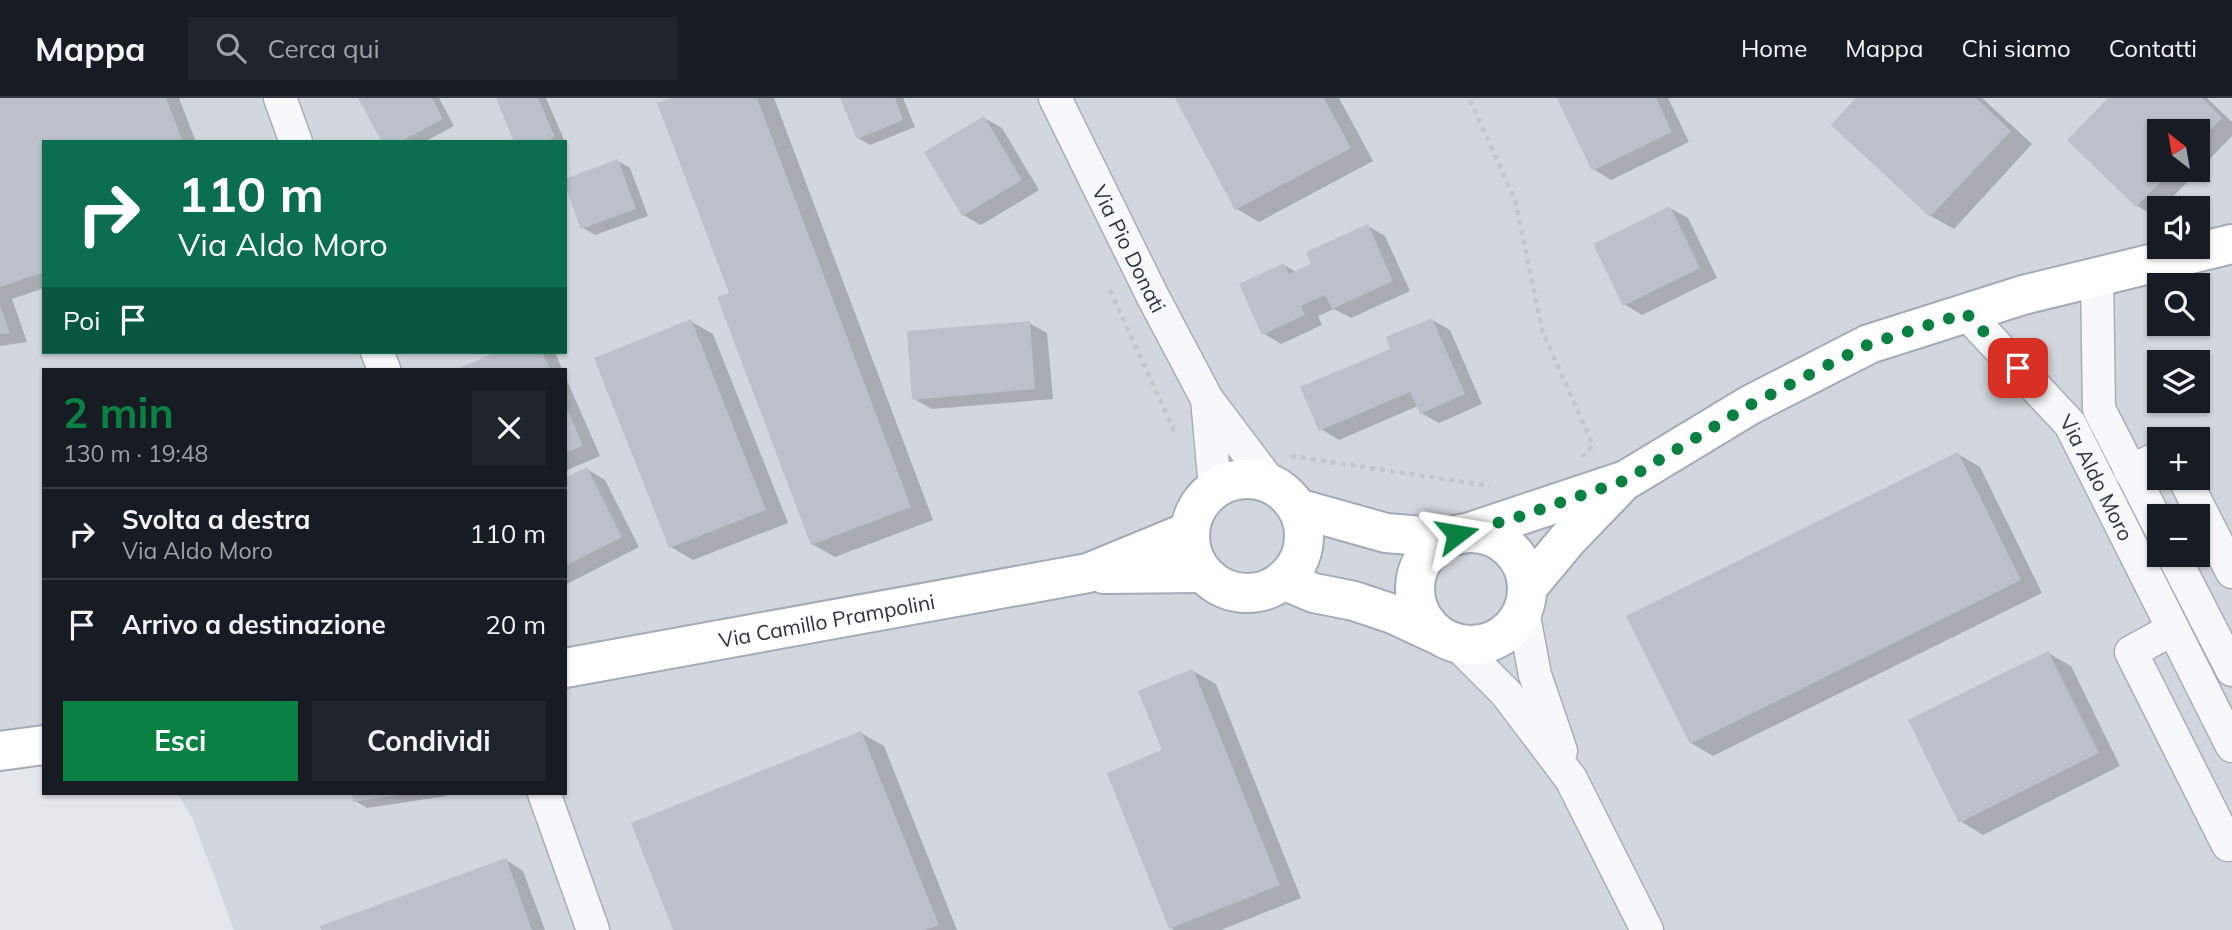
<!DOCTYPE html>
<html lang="it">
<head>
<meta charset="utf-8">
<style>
	:root { --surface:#171b24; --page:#20242c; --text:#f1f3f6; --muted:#9ea1a6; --line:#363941; --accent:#0b8043 }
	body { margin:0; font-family:Mulish,sans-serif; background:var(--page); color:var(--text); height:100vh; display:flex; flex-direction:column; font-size:26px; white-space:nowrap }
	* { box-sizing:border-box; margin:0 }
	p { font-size:23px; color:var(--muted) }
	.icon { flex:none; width:38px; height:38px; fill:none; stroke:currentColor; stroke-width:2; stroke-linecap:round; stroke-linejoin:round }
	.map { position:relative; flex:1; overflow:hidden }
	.panel { position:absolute; left:42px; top:270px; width:525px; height:427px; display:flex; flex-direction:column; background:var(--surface); border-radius:0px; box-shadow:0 2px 5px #0004 }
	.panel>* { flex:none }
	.guide { position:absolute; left:42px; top:42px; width:525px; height:214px; border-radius:0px; box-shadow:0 2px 5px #0004; background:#0b6e4f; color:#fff; overflow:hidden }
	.needle { width:46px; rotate:329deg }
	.fabs { position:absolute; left:2147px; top:21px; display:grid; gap:14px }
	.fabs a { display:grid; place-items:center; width:63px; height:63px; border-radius:0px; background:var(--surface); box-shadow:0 2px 5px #0004; font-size:35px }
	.pin { position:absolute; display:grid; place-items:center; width:60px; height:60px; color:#fff; margin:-30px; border-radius:14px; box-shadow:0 4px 10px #0006 }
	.me { position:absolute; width:77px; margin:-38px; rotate:76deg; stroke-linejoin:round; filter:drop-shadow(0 0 5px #0008) }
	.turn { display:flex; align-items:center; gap:24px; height:147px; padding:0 21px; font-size:32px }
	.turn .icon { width:91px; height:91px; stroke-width:2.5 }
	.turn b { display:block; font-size:49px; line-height:60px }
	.then { display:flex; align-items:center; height:66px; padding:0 21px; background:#0003; gap:14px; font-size:26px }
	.round { display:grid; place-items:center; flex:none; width:74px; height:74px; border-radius:0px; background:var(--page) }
	.summary { display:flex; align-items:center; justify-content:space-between; height:119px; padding:0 21px }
	h1 { font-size:42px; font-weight:700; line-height:52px; color:var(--accent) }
	.primary-button { display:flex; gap:14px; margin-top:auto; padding:14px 21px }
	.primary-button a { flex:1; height:80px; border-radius:0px; background:var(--accent); color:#fff; font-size:28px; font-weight:700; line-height:80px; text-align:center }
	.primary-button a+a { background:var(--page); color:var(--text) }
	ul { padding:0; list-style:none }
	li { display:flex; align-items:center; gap:21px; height:91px; padding:0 21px; border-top:2px solid var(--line) }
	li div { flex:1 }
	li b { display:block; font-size:26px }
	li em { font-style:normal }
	header { display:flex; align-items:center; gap:42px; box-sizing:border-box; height:98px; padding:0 35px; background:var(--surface); border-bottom:2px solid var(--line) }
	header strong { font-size:33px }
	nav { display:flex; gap:38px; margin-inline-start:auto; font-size:24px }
	.search { width:490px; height:63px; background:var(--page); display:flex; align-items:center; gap:18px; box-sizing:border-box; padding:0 24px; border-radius:0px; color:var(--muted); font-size:26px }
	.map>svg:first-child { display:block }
</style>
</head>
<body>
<header>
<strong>Mappa</strong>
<div class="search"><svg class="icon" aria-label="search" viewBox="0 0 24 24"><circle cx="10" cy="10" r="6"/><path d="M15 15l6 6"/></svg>Cerca qui</div>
<nav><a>Home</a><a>Mappa</a><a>Chi siamo</a><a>Contatti</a></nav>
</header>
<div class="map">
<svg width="2232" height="832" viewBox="0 0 2232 832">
	<rect width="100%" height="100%" fill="#e4e7ec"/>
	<!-- built -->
	<path fill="#d2d6de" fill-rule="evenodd" d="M 0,0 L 2232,0 L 2232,832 L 234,832 L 192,719 L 177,695 L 565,695 L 565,271 L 44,271 L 44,663 L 0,670 ZM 2160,33 L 2198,33 L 2198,72 L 2160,72 ZM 44,44 L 565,44 L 565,254 L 44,254 ZM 2160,110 L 2198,110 L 2198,149 L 2160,149 ZM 2160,187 L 2198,187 L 2198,226 L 2160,226 ZM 2160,264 L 2198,264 L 2198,303 L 2160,303 ZM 2160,341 L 2198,341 L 2198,380 L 2160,380 ZM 2160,418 L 2198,418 L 2198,457 L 2160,457 Z"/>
	<!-- shadow -->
	<g fill="#0003" fill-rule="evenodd">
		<path d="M 0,0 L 179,0 L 196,44 L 44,44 L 44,190 L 12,201 L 27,244 L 0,248 Z"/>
		<path d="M 360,0 L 439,0 L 454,28 L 424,44 L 384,44 Z"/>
		<path d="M 498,0 L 546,0 L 565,44 L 516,44 Z"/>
		<path d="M 676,0 L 774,0 L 933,422 L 835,459 L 812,446 L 731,196 Z"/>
		<path d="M 842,0 L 903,0 L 915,29 L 870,47 L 858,40 Z"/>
		<path d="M 1177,0 L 1339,0 L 1373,63 L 1259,124 L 1237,111 Z"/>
		<path d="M 1559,0 L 1668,0 L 1689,44 L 1611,82 L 1593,71 Z"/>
		<path d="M 1858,0 L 1982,0 L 2032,46 L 1954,131 L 1931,118 L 1833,27 Z"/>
		<path d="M 2110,0 L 2207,0 L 2232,24 L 2232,38 L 2162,110 L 2160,110 L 2155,118 L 2137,108 ZM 2160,33 L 2198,33 L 2198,72 L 2160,72 Z"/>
		<path d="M 984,20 L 1002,30 L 1039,92 L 981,127 L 963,117 Z"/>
		<path d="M 618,63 L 630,70 L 648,118 L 595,137 L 583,130 Z"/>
		<path d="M 1670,110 L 1688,120 L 1717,180 L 1642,217 L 1624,206 Z"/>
		<path d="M 1368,128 L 1385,138 L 1410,193 L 1351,220 L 1334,211 L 1318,218 L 1322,227 L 1281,246 L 1263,235 L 1284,167 L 1296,174 L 1314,167 Z"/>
		<path d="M 1432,222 L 1450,232 L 1482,306 L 1439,325 L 1421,315 L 1418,308 L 1339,342 L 1321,331 L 1393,252 Z"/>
		<path d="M 690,223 L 713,236 L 788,425 L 693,462 L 671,449 Z"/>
		<path d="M 1029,225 L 1047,235 L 1053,301 L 932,311 L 914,301 Z"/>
		<path d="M 502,254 L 555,254 L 562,271 L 462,271 Z"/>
		<path d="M 565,278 L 600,358 L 565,373 Z"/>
		<path d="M 1958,356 L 1980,369 L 2042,495 L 1713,658 L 1691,645 Z"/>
		<path d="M 587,371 L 605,382 L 639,449 L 565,487 L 565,382 Z"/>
		<path d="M 2048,555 L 2071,568 L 2120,668 L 1983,737 L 1960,723 Z"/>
		<path d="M 1193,573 L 1216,586 L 1301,800 L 1221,832 L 1174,832 L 1171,830 L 1165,653 Z"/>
		<path d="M 861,635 L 884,648 L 957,832 L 675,832 Z"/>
		<path d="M 354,695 L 447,695 L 447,698 L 367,710 L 355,703 Z"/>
		<path d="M 506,762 L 523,773 L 545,832 L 323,832 Z"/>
	</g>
	<!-- building -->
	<g fill="#bbc0ca">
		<path d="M 0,0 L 166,0 L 183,44 L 44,44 L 44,174 L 0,189 Z"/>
		<path d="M 358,0 L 432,0 L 443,21 L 400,44 L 382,44 Z"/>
		<path d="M 496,0 L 538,0 L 555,39 L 543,44 L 514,44 Z"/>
		<path d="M 671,0 L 757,0 L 911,409 L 811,447 L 717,199 L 729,195 L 657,5 Z"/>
		<path d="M 840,0 L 895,0 L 903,22 L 857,41 Z"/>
		<path d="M 1175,0 L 1324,0 L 1351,50 L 1235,112 Z"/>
		<path d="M 1557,0 L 1656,0 L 1672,34 L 1592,73 Z"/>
		<path d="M 1856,0 L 1976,0 L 2011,33 L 1930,119 L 1831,27 Z"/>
		<path d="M 2108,0 L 2202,0 L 2222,20 L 2198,45 L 2198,33 L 2160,33 L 2160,72 L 2172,72 L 2136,109 L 2067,42 Z"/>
		<path d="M 984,18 L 1022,82 L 962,118 L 924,54 Z"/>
		<path d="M 618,61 L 636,111 L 581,131 L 565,87 L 565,81 Z"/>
		<path d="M 1670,108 L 1700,170 L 1623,208 L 1593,146 Z"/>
		<path d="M 1368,126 L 1393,183 L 1332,211 L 1325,197 L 1301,208 L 1305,217 L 1262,237 L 1239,186 L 1284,165 L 1289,176 L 1311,166 L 1306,154 Z"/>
		<path d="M 0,208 L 10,235 L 0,236 Z"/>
		<path d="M 1432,220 L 1465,296 L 1420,316 L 1410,294 L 1319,333 L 1300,289 L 1390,251 L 1386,239 Z"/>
		<path d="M 691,221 L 766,412 L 669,450 L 594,260 Z"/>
		<path d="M 1030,223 L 1035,291 L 912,302 L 907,233 Z"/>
		<path d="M 497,254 L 542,254 L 550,271 L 457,271 Z"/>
		<path d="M 565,306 L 583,348 L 565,355 Z"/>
		<path d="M 1958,354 L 2021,482 L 1690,646 L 1626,518 Z"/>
		<path d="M 587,369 L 622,439 L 565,468 L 565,380 Z"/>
		<path d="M 2048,553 L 2099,655 L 1959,725 L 1908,622 Z"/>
		<path d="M 1193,571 L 1280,787 L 1169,831 L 1107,675 L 1162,652 L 1138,593 Z"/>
		<path d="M 861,633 L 939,827 L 925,832 L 673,832 L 631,725 Z"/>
		<path d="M 352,695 L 404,695 L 404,696 L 353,704 Z"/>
		<path d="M 506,760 L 532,832 L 321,832 L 320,828 Z"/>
	</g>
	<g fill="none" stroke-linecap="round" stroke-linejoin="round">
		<defs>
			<g id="minor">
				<path d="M 280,0 L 296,44"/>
				<path id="s1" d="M 1055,0 L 1152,197 L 1207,301 L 1271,386"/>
				<path d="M 2097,179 L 2099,311 L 2160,430"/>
				<path id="s2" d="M 1966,215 L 2070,326 L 2232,648"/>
				<path d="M 377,254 L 384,271"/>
				<path d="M 1207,301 L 1215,390"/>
				<path d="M 2130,373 L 2160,359"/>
				<path d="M 2184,380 L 2232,474"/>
				<path d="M 2173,457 L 2232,572"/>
				<path d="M 1523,513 L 1535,577 L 1561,653"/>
				<path d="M 2173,531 L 2131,554 L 2228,747 L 2232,745"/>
				<path d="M 1457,546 L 1506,595 L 1571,681 L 1647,832"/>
				<path d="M 544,695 L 593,832"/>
			</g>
			<g id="major">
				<circle cx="1247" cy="438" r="57"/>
				<path d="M 1297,410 L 1386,435 L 1447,440"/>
				<circle cx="1471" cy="491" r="56"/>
				<path d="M 1467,435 L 1626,382 L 1750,307 L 1869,246 L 2023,197 L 2232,146"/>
				<path d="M 1104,476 L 1202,475"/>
				<path d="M 1283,482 L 1314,495 L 1354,503 L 1393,516 L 1436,536"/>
				<path d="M 1527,490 L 1567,442 L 1619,388"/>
				<path id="s3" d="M 565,570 L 1088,475 L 1190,433"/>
				<path d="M 0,653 L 44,647"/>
			</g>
		</defs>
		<!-- minor casing -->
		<use href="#minor" stroke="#a9aeb7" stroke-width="35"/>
		<!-- major casing -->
		<use href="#major" stroke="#a3abb8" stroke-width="42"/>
		<!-- path -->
		<g stroke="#c2c5cb" stroke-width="4.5" stroke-dasharray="5 5" stroke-linecap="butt">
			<path d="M 1470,2 L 1515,102 L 1543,235 L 1593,347 L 1582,359"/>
			<path d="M 1110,192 L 1176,337"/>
			<path d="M 1291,358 L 1490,388"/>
		</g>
		<!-- minor -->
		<use href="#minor" stroke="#f7f8fa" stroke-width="32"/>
		<!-- major -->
		<use href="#major" stroke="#fff" stroke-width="38"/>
	</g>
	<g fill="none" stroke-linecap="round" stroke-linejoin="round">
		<!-- route -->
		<path stroke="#0b8043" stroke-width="12" stroke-dasharray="0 21.6" d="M 1457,436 L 1518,419 L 1626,382 L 1750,307 L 1869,246 L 1966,215 L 2018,270"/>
	</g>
	<g text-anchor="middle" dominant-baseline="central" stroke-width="6" stroke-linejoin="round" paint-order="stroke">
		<!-- street labels -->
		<g font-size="21" fill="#2b3445" stroke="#f4f6f9">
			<text stroke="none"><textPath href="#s1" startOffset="168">Via Pio Donati</textPath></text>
			<text stroke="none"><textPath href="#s2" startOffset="212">Via Aldo Moro</textPath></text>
			<text stroke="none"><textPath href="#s3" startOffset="266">Via Camillo Prampolini</textPath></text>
		</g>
	</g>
</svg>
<div class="fabs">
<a><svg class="needle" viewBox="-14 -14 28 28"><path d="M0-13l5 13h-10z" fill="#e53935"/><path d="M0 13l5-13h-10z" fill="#9ea1a6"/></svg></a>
<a><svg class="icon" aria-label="sound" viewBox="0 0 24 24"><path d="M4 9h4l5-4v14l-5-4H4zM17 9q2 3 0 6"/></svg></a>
<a><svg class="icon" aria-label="search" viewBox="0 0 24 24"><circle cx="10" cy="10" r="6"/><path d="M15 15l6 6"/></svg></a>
<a><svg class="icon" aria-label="layers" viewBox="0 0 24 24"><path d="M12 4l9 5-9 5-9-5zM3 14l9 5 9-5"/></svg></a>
<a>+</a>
<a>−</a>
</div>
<div class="pin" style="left:2018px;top:270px;background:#d93025"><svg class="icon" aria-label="arrive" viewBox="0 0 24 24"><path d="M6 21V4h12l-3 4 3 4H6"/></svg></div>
<svg class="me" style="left:1457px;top:436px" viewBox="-20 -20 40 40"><path d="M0-17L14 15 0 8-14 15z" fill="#0b8043" stroke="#fff" stroke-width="4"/></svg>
<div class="guide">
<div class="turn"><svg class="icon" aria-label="right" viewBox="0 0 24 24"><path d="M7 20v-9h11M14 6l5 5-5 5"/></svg><div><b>110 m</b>Via Aldo Moro</div></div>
<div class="then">Poi<svg class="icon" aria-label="arrive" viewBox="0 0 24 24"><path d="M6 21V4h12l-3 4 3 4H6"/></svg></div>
</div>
<section class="panel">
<div class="summary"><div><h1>2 min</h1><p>130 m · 19:48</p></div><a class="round"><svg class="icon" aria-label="close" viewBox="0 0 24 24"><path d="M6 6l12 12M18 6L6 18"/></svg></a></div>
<ul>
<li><svg class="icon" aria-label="right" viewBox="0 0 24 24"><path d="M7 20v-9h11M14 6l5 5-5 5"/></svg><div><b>Svolta a destra</b><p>Via Aldo Moro</p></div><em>110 m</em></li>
<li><svg class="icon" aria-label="arrive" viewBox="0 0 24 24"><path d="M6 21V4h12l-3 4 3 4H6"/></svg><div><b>Arrivo a destinazione</b></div><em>20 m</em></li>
</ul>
<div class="primary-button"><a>Esci</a><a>Condividi</a></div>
</section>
</div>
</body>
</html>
